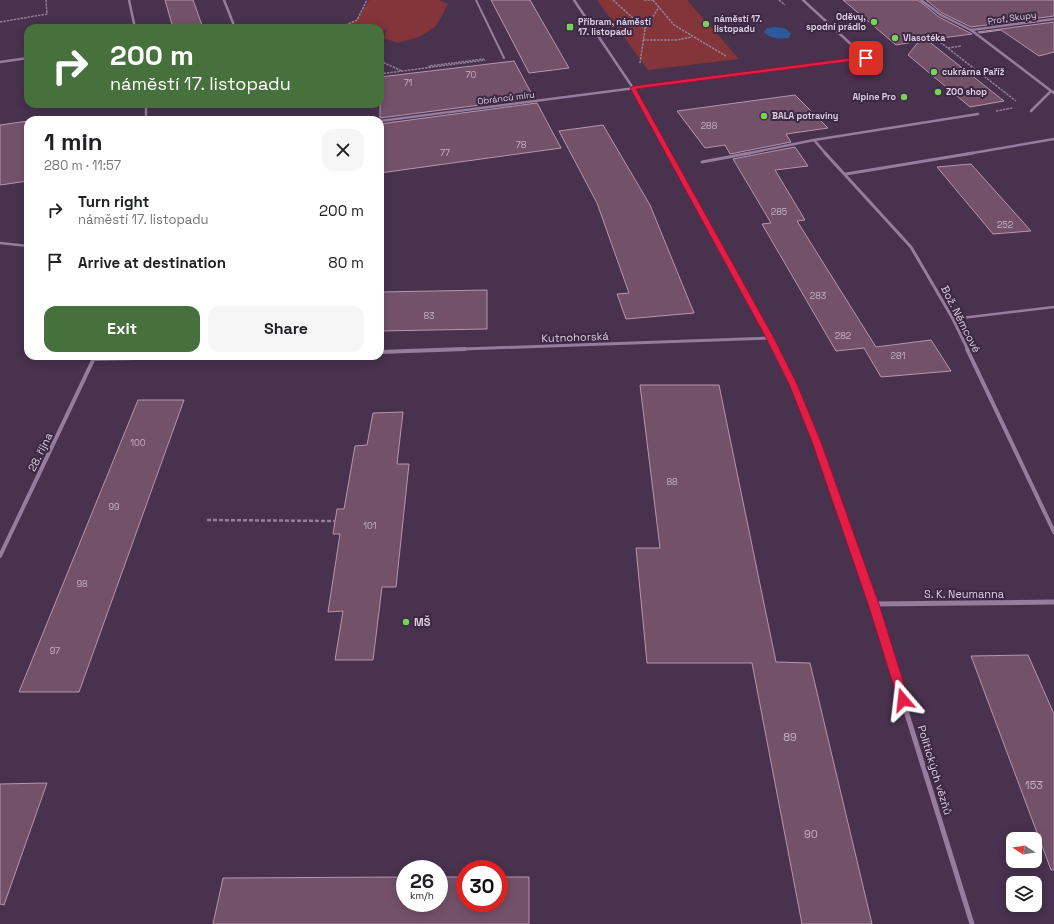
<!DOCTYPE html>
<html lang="en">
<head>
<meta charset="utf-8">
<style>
	:root { --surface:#fff; --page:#f6f6f6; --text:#202124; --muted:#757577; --accent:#47713c }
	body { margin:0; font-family:"Space Grotesk",sans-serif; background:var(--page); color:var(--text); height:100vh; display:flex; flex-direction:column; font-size:15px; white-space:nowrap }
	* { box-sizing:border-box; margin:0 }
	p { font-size:13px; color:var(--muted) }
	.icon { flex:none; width:22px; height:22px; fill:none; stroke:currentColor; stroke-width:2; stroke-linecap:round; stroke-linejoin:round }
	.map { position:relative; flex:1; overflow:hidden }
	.panel { position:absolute; left:24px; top:116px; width:360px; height:244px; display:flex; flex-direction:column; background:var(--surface); border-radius:12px; box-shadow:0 2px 10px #0003 }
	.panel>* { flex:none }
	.banner { position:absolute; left:24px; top:24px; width:360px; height:84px; border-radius:12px; box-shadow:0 2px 10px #0003; background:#47713c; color:#fff; overflow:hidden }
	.needle { width:26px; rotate:282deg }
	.fabs { position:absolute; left:1006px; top:832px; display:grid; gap:8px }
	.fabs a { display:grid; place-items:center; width:36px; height:36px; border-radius:8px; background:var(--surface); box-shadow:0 2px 10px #0003; font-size:20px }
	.speed { position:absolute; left:396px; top:860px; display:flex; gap:8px; font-size:20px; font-weight:700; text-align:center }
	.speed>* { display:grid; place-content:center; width:52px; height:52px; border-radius:50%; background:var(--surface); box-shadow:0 2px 10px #0003; line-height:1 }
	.speed small { font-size:10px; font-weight:400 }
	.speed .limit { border:6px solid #d22; background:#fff; color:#111 }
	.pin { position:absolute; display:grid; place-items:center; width:34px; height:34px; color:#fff; margin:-17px; border-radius:8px; box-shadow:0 2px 6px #0006 }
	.me { position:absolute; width:44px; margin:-22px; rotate:343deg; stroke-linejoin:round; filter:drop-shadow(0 0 3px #0008) }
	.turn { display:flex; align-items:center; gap:14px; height:84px; padding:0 20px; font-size:18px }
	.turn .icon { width:52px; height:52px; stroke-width:2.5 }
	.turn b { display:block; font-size:28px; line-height:34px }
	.round { display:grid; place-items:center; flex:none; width:42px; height:42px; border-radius:12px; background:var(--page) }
	.headline { display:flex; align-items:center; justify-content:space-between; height:68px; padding:0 20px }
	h1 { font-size:24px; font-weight:800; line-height:30px }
	.cta { display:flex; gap:8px; margin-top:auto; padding:8px 20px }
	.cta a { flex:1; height:46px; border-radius:12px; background:var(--accent); color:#fff; font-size:16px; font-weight:800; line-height:46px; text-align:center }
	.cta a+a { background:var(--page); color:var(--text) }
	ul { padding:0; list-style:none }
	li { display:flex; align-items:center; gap:12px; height:52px; padding:0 20px }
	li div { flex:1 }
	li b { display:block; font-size:15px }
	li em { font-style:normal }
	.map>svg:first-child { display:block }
</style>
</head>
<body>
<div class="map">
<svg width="1054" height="924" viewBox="0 0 1054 924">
	<rect width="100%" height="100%" fill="#48324e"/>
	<!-- green -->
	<g fill="#84353a">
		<path d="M 369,0 L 439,0 L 448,4 L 436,26 L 421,36 L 398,43 L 384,38 L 387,29 L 380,32 L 380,28 L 341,27 L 357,20 Z"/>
		<path d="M 597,0 L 687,0 L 739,59 L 648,70 Z"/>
	</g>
	<!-- water -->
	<path fill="#2e5a9d" d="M 776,27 L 786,29 L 791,34 L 788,38 C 779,39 771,39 764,32 L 767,28 Z"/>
	<!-- building -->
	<g fill="#735269" stroke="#b994ad">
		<path d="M 165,0 L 193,0 L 203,28 L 173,28 Z"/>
		<path d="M 491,0 L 530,0 L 569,68 L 529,73 Z"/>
		<path d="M 843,0 L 918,0 L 939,17 L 972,34 L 927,40 L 1004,101 L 970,107 L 908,55 L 919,41 L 896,45 Z"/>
		<path d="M 926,0 L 1054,0 L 1054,16 L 971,27 L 942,13 Z"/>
		<path d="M 1054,22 L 1054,52 L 1039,56 L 1001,30 L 980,33 L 978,32 Z"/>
		<path d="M 514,61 L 534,98 L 380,118 L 380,77 Z"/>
		<path d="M 795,95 L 828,128 L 786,134 L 791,142 L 730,154 L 725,145 L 705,148 L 677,111 Z"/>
		<path d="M 537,103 L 561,148 L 380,173 L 380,124 Z"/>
		<path d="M 28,121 L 28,181 L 0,185 L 0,125 Z"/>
		<path d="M 603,125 L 650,205 L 694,313 L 626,319 L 617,294 L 629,293 L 597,203 L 559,131 Z"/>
		<path d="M 795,147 L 808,166 L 775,170 L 805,220 L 797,221 L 876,347 L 931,340 L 951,371 L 881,377 L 864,348 L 836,351 L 762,224 L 771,223 L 733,159 Z"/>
		<path d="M 971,164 L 1031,231 L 993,234 L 937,167 Z"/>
		<path d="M 487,290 L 487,329 L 380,331 L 380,292 Z"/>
		<path d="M 640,385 L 719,385 L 776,662 L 810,663 L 872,924 L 802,924 L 752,663 L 647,663 L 636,548 L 660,548 Z"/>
		<path d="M 138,400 L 184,400 L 79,692 L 19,692 Z"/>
		<path d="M 403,412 L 397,464 L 409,464 L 396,587 L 382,587 L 373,660 L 335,660 L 343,611 L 328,612 L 340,534 L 333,534 L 337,509 L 344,509 L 355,446 L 367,445 L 373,413 Z"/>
		<path d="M 1028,655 L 1054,714 L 1054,870 L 1051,870 L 971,656 Z"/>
		<path d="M 47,783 L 4,905 L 0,904 L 0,784 Z"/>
		<path d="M 405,877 L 405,903 L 439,903 L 439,877 L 465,877 L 465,903 L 499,903 L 499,877 L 529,877 L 529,924 L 213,924 L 223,878 Z"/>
	</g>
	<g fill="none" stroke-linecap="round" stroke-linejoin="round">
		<!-- path-far1 -->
		<g stroke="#928097" stroke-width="1.5" stroke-dasharray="2.5 1" stroke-linecap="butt">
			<path d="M 613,0 L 645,29"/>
			<path d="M 644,0 L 654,0"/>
			<path d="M 653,0 L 674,25 L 726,56"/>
			<path d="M 779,0 L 785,5"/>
			<path d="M 0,22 L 47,14 L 46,0"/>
			<path d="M 339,28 L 357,20 L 367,0"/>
			<path d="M 643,40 L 676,40 L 692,37"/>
			<path d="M 940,42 L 1016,101"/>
			<path d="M 948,48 L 961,46"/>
			<path d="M 380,61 L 402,71"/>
			<path d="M 640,63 L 645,29 L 659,7"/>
			<path d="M 430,68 L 429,66 L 484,59"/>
			<path d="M 380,74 L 485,60"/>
			<path d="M 996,111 L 1013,108"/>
		</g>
		<!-- path -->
		<path stroke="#928097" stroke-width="2.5" stroke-dasharray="4 2" stroke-linecap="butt" d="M 207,520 L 335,521"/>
		<!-- lane-far1 -->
		<path stroke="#967d9d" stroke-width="2" d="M 476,0 L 504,58"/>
		<!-- lane -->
		<g stroke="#967d9d" stroke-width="2.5">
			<path d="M 0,243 L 28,246"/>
			<path d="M 953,319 L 1054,307"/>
		</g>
		<!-- street-far3 -->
		<g stroke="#967d9d" stroke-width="2.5">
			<path d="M 129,0 L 135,28"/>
			<path d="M 224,0 L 235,28"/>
			<path d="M 574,0 L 633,88 L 669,154"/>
			<path d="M 921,0 L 941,15 L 971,30 L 1054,93"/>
			<path d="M 971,30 L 1054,19"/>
			<path d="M 0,62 L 28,58"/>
			<path d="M 146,104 L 146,120"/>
			<path d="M 1031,111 L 1051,91"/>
			<path d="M 380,121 L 866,58 L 803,0"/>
			<path d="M 814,140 L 826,154"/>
			<path d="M 745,154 L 814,140 L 978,114"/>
			<path d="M 967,154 L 1054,139"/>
		</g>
		<!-- street-far2 -->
		<g stroke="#967d9d" stroke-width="3">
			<path d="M 668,153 L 776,350"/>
			<path d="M 825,153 L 911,247 L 953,319 L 968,350"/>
			<path d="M 702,162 L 750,153"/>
			<path d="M 846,174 L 973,153"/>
			<path d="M 437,350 L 770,338"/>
		</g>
		<!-- street-far1 -->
		<g stroke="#967d9d" stroke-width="4">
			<path d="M 775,349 C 816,430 842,517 872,602"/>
			<path d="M 967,349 L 1054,532"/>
			<path d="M 380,352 L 465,349"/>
			<path d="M 94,359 L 227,356"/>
			<path d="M 0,556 L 95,356"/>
		</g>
		<!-- street -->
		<g stroke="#967d9d" stroke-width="5">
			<path d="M 872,601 L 972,924"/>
			<path d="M 873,604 L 1054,602"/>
		</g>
	</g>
	<!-- route -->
	<path fill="#e11d48" stroke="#92132f" d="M 866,56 L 868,57 L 868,59 L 636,89 L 774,338 L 797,384 L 821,442 L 879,604 L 909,700 L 907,704 L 903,706 L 899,704 L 898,700 L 868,604 L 812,442 L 789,384 L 766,338 L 630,88 L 633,86 Z"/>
	<!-- markers -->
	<g fill="#77d259" stroke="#3d2843" stroke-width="1.5">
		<circle cx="874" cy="22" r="4"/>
		<circle cx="706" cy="24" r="4"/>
		<rect x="566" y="23" width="8" height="8" rx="2"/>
		<circle cx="895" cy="38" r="4"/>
		<circle cx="934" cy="72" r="4"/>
		<circle cx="938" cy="92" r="4"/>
		<circle cx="904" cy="97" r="4"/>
		<circle cx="764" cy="116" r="4"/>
		<circle cx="406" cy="622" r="4"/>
	</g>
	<g text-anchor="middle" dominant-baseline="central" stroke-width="4" stroke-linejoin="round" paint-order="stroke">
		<!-- far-poi labels -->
		<g font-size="9" font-weight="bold" fill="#dccee0" stroke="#3d2843" text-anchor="start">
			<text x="866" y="17" text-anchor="end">Oděvy,<tspan x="866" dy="10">spodní prádlo</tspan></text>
			<text x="714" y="19">náměstí 17.<tspan x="714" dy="10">listopadu</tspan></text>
			<text x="578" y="22">Příbram, náměstí<tspan x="578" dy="10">17. listopadu</tspan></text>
			<text x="903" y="38">Vlasotéka</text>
			<text x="942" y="72">cukrárna Paříž</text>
			<text x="946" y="92">ZOO shop</text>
			<text x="896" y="97" text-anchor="end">Alpine Pro</text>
			<text x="772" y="116">BALA potraviny</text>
		</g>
		<!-- far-street labels -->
		<g font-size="9" fill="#dccee0" stroke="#3d2843">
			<text transform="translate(1012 18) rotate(-8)">Prof. Skupy</text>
			<text transform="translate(506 98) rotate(-7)">Obránců míru</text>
		</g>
		<!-- number labels -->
		<g font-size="9" fill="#c2afc2">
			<text x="471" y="75">70</text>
			<text x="408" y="83">71</text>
			<text x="709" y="126">288</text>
			<text x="521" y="145">78</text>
			<text x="445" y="153">77</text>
			<text x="779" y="212">285</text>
			<text x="1005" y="225">252</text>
			<text x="818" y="296">283</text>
			<text x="429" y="316">83</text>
			<text x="843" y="336">282</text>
			<text x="898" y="356">281</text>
			<text x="138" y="443">100</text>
			<text x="672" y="482">88</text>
			<text x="114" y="507">99</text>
			<text x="370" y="526">101</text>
			<text x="82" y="584">98</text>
			<text x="55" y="651">97</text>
		</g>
		<!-- street labels -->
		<g font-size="11" fill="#dccee0" stroke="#3d2843">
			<text transform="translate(961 319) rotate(63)">Bož. Němcové</text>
			<text transform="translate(575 337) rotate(-2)">Kutnohorská</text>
			<text transform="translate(40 452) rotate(-64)">28. října</text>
			<text x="964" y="594">S. K. Neumanna</text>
			<text transform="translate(935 770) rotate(73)">Politických vězňů</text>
		</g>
		<!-- poi labels -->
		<g font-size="11" font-weight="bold" fill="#dccee0" stroke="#3d2843" text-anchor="start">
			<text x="414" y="622">MŠ</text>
		</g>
		<!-- near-number labels -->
		<g font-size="11" fill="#c2afc2">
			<text x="790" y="737">89</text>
			<text x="1034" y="785">153</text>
			<text x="811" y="834">90</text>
		</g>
	</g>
</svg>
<div class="fabs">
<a><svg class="needle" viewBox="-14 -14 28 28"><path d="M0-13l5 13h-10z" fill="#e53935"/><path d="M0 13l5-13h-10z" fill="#757577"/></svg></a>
<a><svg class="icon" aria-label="layers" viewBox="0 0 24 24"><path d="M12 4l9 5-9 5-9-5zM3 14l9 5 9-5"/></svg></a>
</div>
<div class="speed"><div>26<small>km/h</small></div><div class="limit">30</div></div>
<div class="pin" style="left:866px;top:58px;background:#d93025"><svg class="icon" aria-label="arrive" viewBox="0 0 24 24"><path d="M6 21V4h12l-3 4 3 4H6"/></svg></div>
<svg class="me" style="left:903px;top:700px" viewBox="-20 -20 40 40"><path d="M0-17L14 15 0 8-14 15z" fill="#e11d48" stroke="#fff" stroke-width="4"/></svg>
<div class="banner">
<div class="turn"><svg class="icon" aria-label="right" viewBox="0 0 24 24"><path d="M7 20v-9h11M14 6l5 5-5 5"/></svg><div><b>200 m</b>náměstí 17. listopadu</div></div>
</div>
<section class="panel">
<div class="headline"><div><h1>1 min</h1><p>280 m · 11:57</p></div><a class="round"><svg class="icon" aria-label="close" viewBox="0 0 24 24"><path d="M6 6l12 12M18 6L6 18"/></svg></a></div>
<ul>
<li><svg class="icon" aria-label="right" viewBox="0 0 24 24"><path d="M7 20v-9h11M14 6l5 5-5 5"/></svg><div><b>Turn right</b><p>náměstí 17. listopadu</p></div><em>200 m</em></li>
<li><svg class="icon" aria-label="arrive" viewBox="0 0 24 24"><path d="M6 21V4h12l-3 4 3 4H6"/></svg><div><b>Arrive at destination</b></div><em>80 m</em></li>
</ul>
<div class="cta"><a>Exit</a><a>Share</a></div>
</section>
</div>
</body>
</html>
